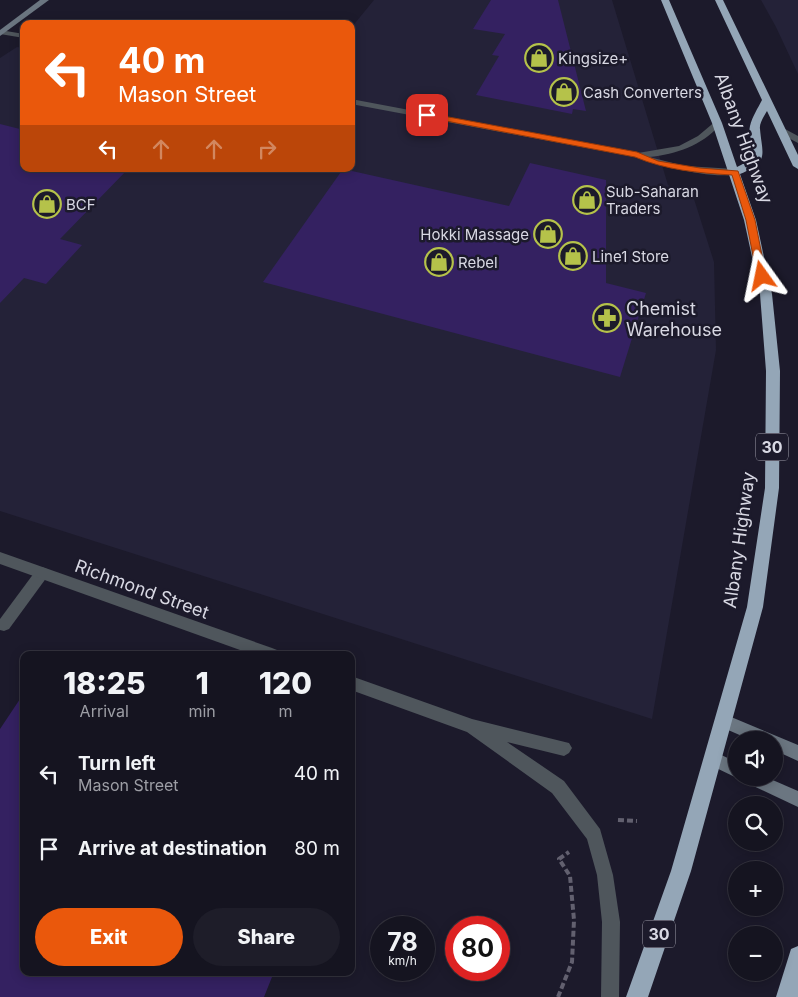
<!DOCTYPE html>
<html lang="en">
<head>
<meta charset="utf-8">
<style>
	:root { --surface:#151420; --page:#1e1d29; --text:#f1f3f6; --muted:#9d9ea5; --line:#34333e; --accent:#ea580c }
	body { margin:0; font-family:Inter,sans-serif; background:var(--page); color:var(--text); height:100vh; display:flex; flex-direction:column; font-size:19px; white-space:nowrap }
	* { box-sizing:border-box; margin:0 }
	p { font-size:16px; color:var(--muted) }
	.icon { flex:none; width:28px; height:28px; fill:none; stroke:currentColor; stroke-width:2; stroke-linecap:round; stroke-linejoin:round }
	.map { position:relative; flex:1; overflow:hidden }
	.sheet { position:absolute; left:20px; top:651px; width:335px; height:325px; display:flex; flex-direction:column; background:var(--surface); border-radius:10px; box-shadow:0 2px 12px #0003,0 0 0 1px var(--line) }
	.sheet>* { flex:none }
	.top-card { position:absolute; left:20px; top:20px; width:335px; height:152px; border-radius:10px; box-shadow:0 2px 12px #0003,0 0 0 1px var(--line); background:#ea580c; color:#fff; overflow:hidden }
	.buttons { position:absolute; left:728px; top:731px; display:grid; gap:10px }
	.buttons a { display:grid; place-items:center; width:55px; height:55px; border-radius:50%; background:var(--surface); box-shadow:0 2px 12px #0003,0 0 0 1px var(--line); font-size:25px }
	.speed { position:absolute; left:370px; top:916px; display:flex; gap:10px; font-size:25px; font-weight:700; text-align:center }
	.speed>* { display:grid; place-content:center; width:65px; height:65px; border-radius:50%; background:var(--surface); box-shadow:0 2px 12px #0003,0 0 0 1px var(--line); line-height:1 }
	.speed small { font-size:12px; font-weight:400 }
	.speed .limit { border:8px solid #d22; background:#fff; color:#111 }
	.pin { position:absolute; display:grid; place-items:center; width:42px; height:42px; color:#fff; margin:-21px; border-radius:10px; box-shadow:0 2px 8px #0006 }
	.me { position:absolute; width:55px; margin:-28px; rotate:348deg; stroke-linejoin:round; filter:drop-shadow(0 0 4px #0008) }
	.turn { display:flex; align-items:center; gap:18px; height:105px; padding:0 15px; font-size:22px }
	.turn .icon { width:65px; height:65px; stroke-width:2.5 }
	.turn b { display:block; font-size:35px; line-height:42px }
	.lanes { display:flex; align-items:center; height:48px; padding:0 15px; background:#0003; justify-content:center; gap:25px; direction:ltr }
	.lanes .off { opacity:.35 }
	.eta { display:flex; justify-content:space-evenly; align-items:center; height:85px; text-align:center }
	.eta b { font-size:30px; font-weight:800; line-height:35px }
	.cta { display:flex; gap:10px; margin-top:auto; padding:10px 15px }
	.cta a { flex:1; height:58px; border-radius:30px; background:var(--accent); color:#fff; font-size:20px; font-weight:800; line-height:58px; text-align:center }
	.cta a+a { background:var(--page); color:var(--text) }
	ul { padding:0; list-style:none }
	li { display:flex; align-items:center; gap:15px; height:75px; padding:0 15px }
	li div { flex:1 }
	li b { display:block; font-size:19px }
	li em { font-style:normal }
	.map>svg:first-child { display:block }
</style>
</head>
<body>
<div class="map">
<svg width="798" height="997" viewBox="0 0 798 997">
	<rect width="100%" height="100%" fill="#1c1a2b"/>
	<!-- built -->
	<g fill="#242238">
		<path d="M 374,0 L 612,0 L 668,185 L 694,199 L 714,262 L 716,350 L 652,719 L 0,511 L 0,58 L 17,47 L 24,48 L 24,169 L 351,169 L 351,28 Z"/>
		<path d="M 761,0 L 798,0 L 798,74 L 776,27 Z"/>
	</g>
	<!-- building -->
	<g fill="#342161">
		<path d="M 491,0 L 558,0 L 586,111 L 573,109 L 572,114 L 476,95 L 499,56 L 492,55 L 505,34 L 473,29 Z"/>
		<path d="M 0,124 L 24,130 L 24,169 L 128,169 L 60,239 L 82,245 L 46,284 L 24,278 L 0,303 Z"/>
		<path d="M 530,163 L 606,180 L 606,283 L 646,293 L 620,377 L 263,282 L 343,169 L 509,206 Z"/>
		<path d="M 24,693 L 24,972 L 274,972 L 264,997 L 0,997 L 0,729 Z"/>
	</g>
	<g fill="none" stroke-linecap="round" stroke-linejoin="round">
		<!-- path -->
		<g stroke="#62606f" stroke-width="4" stroke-dasharray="6 3" stroke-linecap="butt">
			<path d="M 618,820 L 637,821"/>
			<path d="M 558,997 L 572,962 L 574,920 L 570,876 L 559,859 L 569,852"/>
		</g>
		<!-- lane -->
		<path fill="#4f565c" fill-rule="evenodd" d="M 42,567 L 47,569 L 49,573 L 47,577 L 9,629 L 4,631 L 0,630 L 0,619 L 37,569 Z"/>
		<!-- street -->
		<g fill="#4f565c" fill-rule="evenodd">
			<path d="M 0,30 L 24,34 L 24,38 L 0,34 Z"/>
			<path d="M 351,99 L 638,153 L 679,146 L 698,136 L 717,120 L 720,121 L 720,125 C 701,146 677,154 649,157 L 685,166 L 735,169 L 739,172 C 725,183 652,164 635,157 L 351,104 Z"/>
			<path d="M 779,129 L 785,129 L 798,136 L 798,143 L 779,133 Z"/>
			<path d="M 0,552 L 272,648 L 277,650 L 279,655 L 254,655 L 0,564 Z"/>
			<path d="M 351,676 L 472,719 L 569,743 L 572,748 L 569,753 L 564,756 L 507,742 L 564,781 L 600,829 L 613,875 L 620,922 L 619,997 L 601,997 L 602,922 L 597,875 L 587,839 L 552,793 L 467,732 L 351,690 Z"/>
		</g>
		<!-- secondary -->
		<g fill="#6b7681" fill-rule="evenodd">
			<path d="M 40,0 L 49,0 L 0,36 L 0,30 Z"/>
			<path d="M 724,714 L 798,745 L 798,761 L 774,750 L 774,740 L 751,740 L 719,726 L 717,721 L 719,716 Z"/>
			<path d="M 713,751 L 736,762 L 737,778 L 708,764 L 705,759 L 708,754 Z"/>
			<path d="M 744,778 L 768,778 L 798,791 L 798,807 L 747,783 Z"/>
		</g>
		<!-- highway -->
		<g fill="#94a6b7" fill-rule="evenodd">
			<path d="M 661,0 L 669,0 L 722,123 L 737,167 C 767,153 746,142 750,126 C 752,117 758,108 762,100 L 715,0 L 723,0 L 798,155 L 798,169 L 793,166 L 767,111 C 764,116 759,124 760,129 C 762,154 770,162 740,174 L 756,220 L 772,294 L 780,371 L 779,488 L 763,607 L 691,871 L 648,997 L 626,997 L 671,871 L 747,607 L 765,488 L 766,371 L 760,294 L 744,220 L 712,123 Z"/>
			<path d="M 798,946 L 798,997 L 776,997 L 791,949 Z"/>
		</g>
	</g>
	<!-- route -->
	<path fill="#ea580c" stroke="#983908" d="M 427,113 L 637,152 L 658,161 L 700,168 L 738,171 L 755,220 L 766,276 L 762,279 L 757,276 L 746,220 L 732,175 C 698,173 666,170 635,157 L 425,117 L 424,115 Z"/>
	<!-- icons -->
	<defs>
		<symbol id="shop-ring" viewBox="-11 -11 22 22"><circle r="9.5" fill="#1c1a2b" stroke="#b5c24a" stroke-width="1.5"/><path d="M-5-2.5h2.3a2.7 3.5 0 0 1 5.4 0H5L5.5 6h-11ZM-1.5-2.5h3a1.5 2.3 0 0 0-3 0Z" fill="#b5c24a"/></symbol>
		<symbol id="pharmacy-ring" viewBox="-11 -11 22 22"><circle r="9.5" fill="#1c1a2b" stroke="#b5c24a" stroke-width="1.5"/><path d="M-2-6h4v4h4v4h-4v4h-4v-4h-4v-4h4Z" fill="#b5c24a"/></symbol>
	</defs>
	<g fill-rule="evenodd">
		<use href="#shop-ring" x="523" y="42" width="32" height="32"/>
		<use href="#shop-ring" x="548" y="76" width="32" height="32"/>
		<use href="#shop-ring" x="571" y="184" width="32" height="32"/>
		<use href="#shop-ring" x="31" y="188" width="32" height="32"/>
		<use href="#shop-ring" x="532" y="218" width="32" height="32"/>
		<use href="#shop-ring" x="557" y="240" width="32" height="32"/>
		<use href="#shop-ring" x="423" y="246" width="32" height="32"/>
		<use href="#pharmacy-ring" x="591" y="302" width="32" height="32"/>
	</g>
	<g text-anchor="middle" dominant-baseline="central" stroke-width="5" stroke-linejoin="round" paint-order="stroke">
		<!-- far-poi labels -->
		<g font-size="15" fill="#d8d8e3" stroke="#1c1a2b" text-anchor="start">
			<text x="558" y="58">Kingsize+</text>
			<text x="583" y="92">Cash Converters</text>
			<text x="606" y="191">Sub-Saharan<tspan x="606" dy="17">Traders</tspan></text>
			<text x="66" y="204">BCF</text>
			<text x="529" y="234" text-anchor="end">Hokki Massage</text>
			<text x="592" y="256">Line1 Store</text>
			<text x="458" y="262">Rebel</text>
		</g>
		<!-- shield labels -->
		<g fill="#1c1a2b" stroke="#a09fac" stroke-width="1">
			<rect x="756" y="433.5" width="32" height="27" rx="4"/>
			<rect x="643" y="920.5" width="32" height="27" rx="4"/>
		</g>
		<g font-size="16" font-weight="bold" fill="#d8d8e3">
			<text x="772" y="447">30</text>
			<text x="659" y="934">30</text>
		</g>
		<!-- street labels -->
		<g font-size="18" fill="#d8d8e3" stroke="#1c1a2b">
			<text transform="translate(744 138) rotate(70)">Albany Highway</text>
			<text transform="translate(739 540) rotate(-82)">Albany Highway</text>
			<text transform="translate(142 589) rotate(20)">Richmond Street</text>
		</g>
		<!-- poi labels -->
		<g font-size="18" fill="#d8d8e3" stroke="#1c1a2b" text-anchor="start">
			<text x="626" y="308">Chemist<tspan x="626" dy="21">Warehouse</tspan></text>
		</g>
	</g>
</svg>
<div class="buttons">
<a><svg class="icon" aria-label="sound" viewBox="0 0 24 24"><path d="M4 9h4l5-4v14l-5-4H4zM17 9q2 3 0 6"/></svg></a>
<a><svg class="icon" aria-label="search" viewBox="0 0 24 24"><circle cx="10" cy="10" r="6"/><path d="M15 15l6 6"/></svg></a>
<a>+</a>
<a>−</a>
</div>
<div class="speed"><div>78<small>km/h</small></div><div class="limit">80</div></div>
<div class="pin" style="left:427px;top:115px;background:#d93025"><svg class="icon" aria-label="arrive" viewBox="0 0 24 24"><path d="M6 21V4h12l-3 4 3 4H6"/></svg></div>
<svg class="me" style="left:762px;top:276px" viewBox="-20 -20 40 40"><path d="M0-17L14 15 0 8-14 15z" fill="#ea580c" stroke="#fff" stroke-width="4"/></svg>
<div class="top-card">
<div class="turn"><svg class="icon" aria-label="left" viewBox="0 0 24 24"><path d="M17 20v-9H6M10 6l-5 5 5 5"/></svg><div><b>40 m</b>Mason Street</div></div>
<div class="lanes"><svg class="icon" aria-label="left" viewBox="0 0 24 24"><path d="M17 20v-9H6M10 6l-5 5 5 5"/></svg><svg class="icon off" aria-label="ahead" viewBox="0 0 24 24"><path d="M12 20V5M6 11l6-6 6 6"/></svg><svg class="icon off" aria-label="ahead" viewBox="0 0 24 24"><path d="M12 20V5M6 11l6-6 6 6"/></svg><svg class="icon off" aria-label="right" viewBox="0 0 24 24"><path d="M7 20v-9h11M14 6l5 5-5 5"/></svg></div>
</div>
<section class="sheet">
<div class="eta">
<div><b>18:25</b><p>Arrival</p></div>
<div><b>1</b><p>min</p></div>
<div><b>120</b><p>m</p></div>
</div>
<ul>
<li><svg class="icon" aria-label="left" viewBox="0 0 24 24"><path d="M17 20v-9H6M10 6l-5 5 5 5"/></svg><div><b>Turn left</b><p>Mason Street</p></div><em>40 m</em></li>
<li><svg class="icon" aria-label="arrive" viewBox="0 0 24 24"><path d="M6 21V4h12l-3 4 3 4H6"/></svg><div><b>Arrive at destination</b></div><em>80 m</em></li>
</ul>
<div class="cta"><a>Exit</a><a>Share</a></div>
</section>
</div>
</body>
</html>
